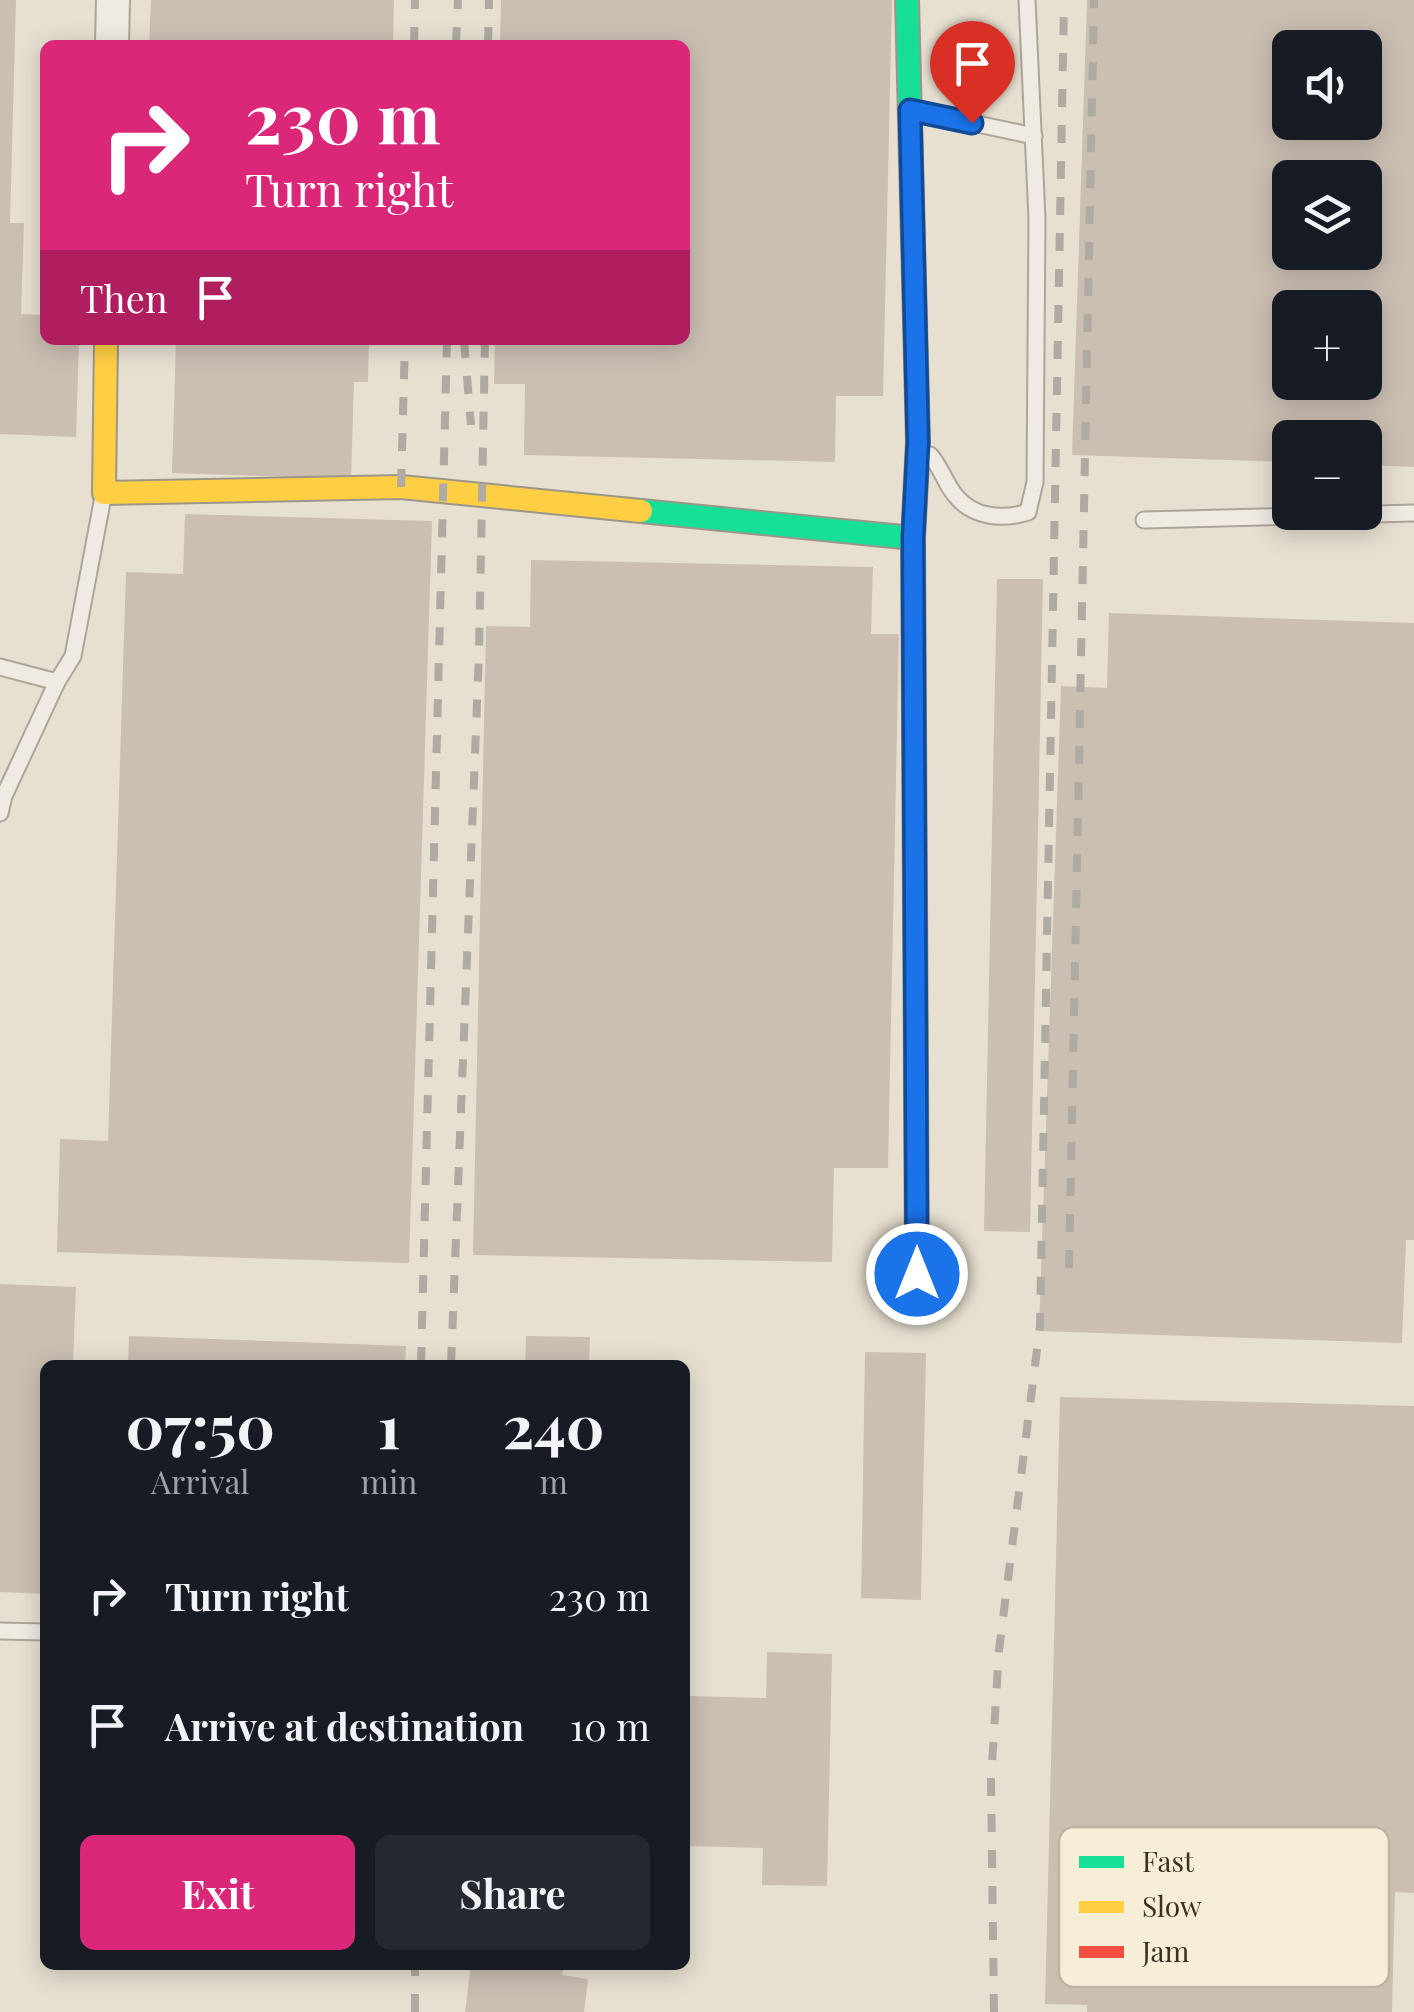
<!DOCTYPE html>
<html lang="en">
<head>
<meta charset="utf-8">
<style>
	:root { --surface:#171b24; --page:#242831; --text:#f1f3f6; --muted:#9ea1a6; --accent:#db2777 }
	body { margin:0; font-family:"Playfair Display",serif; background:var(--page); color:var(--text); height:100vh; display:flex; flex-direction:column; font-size:38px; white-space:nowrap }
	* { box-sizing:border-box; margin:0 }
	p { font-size:32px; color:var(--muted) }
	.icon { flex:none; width:55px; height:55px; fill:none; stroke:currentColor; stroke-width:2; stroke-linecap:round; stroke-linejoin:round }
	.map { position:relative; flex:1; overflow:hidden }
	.details { position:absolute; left:40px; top:1360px; width:650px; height:610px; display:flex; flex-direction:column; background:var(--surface); border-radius:15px; box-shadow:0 5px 25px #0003 }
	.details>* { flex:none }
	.banner { position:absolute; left:40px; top:40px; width:650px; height:305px; border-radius:15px; box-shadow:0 5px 25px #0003; background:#db2777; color:#fff; overflow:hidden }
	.controls { position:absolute; left:1272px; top:30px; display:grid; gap:20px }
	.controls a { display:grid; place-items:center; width:110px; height:110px; border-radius:15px; background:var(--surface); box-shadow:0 5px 25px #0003; font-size:50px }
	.pin { position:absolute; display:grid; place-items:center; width:85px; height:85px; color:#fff; margin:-102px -42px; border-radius:50% 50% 50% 0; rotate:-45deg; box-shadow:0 0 10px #0007 }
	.pin .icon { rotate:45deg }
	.me { position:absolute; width:110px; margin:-55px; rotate:0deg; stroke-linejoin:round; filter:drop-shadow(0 0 8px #0008) }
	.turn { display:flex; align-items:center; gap:35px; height:210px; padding:0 40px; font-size:45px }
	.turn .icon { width:130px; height:130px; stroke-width:2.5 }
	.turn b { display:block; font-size:70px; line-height:85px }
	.then { display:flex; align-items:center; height:95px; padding:0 40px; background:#0003; gap:20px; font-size:38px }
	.eta { display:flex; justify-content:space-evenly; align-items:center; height:170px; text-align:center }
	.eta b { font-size:60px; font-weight:700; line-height:70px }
	.primary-button { display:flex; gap:20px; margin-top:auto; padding:20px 40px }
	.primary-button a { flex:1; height:115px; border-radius:15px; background:var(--accent); color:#fff; font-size:40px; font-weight:700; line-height:115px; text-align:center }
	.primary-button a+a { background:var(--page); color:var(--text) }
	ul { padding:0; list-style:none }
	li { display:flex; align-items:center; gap:30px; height:130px; padding:0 40px }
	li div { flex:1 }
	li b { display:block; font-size:38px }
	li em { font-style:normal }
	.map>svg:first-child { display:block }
</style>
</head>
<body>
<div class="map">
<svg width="1414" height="2012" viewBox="0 0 1414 2012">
	<rect width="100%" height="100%" fill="#e7e0d1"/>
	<!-- building -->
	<g fill="#cbbfb2" fill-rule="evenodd">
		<path d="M 0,0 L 16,0 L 10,223 L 24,223 L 21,314 L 45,315 L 45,340 L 79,340 L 76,437 L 0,434 Z"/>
		<path d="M 151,0 L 394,0 L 393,45 L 149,45 Z"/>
		<path d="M 501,0 L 892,0 L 883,396 L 836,396 L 835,462 L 524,455 L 525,384 L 494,384 L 495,340 L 685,340 L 685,45 L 500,45 Z"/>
		<path d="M 1087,0 L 1414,0 L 1414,467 L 1365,465 L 1365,438 L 1290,438 L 1290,462 L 1072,455 ZM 1290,48 L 1365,48 L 1365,122 L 1290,122 ZM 1290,178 L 1365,178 L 1365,252 L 1290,252 ZM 1290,308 L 1365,308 L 1365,382 L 1290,382 Z"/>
		<path d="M 176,340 L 369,340 L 368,382 L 354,382 L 351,479 L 172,473 Z"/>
		<path d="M 185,514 L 432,521 L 409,1263 L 57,1252 L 60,1139 L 108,1141 L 126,572 L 183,574 Z"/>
		<path d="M 531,560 L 873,567 L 871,634 L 899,634 L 888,1168 L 834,1168 L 832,1262 L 473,1255 L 486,626 L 530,627 Z"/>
		<path d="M 997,579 L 1043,579 L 1030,1232 L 984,1231 Z"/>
		<path d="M 1109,613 L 1414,623 L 1414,1240 L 1406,1240 L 1402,1343 L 1039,1331 L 1061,686 L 1107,688 Z"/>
		<path d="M 0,1284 L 76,1287 L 73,1365 L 45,1365 L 45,1594 L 0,1592 Z"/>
		<path d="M 129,1336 L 406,1346 L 405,1365 L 128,1365 Z"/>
		<path d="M 526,1336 L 590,1337 L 589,1365 L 525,1365 Z"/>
		<path d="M 865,1352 L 926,1353 L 921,1600 L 861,1598 Z"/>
		<path d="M 1060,1397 L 1414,1406 L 1414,1893 L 1395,1892 L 1392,2012 L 1087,2012 L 1087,2005 L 1045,2004 Z"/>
		<path d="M 767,1652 L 832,1654 L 827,1886 L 762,1885 L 763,1848 L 686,1846 L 689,1696 L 766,1698 Z"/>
		<path d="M 471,1965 L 564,1965 L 562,1975 L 588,1979 L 584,2012 L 465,2012 Z"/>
	</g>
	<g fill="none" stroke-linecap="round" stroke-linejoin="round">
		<defs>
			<g id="lane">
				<path d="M 916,111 L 1034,136"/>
				<path d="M 930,455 C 941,467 945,483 955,495 C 973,518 1003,520 1028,512 L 1035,482 L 1037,219 L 1027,0"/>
				<path d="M 1144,520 L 1414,513"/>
				<path d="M 0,667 L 57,682"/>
				<path d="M 0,813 L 4,796 L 57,682 L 73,656 L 103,497"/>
				<path d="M 0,1631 L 45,1632"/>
			</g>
			<path id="street" d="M 112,45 L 113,0"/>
			<g id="fast">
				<path d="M 907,0 L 918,442 L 913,538 L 916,1076"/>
				<path d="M 641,511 L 913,538"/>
			</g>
			<path id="slow" d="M 106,340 L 104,493 L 401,487 L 641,511"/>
			<path id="jam" d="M 916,1076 L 917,1274"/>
		</defs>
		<!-- lane casing -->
		<use href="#lane" stroke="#ada599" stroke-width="19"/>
		<!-- street casing -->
		<use href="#street" stroke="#ada599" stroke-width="36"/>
		<!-- fast casing -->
		<use href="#fast" stroke="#9c958a" stroke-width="26"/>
		<!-- slow casing -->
		<use href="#slow" stroke="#9c958a" stroke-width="26"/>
		<!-- jam casing -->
		<use href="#jam" stroke="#9c958a" stroke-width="26"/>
		<!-- lane -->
		<use href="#lane" stroke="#efebe3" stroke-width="15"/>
		<!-- street -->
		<use href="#street" stroke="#efebe3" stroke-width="32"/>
		<!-- fast -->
		<use href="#fast" stroke="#16e098" stroke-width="22"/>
		<!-- slow -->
		<use href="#slow" stroke="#ffcf43" stroke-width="22"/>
		<!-- jam -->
		<use href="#jam" stroke="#f24e42" stroke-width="22"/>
		<!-- rail -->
		<g stroke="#afaaa2" stroke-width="8" stroke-dasharray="18 18" stroke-linecap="butt">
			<path d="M 414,45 L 415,0"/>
			<path d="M 456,45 L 458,0"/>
			<path d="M 488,45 L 489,0"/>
			<path d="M 464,340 L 471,425"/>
			<path d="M 401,487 L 405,340"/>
			<path d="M 1069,1268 L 1094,0"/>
			<path d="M 421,1365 L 447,340"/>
			<path d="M 451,1365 L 479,653 L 485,340"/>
			<path d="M 415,2012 L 415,1965"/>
			<path d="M 994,2012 L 991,1780 L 999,1650 L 1040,1326 L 1064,0"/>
		</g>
	</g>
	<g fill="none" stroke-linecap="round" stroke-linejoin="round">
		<defs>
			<path id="route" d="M 917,1274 L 913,538 L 918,442 L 910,110 L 972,123"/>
		</defs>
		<!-- route casing -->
		<use href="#route" stroke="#114b97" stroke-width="25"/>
		<!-- route -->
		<use href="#route" stroke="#1a73e8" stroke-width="18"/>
	</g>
	<!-- legend -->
	<rect x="1059" y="1827" width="330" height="160" rx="15" fill="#f7eed8" stroke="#bfb4a1" stroke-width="2.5"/>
	<rect x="1079" y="1856" width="45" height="12" fill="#16e098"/>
	<rect x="1079" y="1901" width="45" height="12" fill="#ffcf43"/>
	<rect x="1079" y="1946" width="45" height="12" fill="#f24e42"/>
	<g font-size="28" fill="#3d2e20">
		<text x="1142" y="1872">Fast</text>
		<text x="1142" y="1917">Slow</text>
		<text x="1142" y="1962">Jam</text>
	</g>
</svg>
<div class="controls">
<a><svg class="icon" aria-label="sound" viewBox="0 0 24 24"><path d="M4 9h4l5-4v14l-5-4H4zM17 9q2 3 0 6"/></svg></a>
<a><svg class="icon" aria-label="layers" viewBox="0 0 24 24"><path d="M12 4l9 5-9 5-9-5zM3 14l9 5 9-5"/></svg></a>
<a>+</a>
<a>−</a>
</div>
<div class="pin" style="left:972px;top:123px;background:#d93025"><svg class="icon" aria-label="arrive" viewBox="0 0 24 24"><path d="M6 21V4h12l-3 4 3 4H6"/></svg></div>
<svg class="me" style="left:917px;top:1274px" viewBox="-20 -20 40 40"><circle r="17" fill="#1a73e8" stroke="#fff" stroke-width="3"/><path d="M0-11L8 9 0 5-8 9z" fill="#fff"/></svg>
<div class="banner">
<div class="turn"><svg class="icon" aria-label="right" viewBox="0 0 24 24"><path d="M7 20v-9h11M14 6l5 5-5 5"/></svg><div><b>230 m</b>Turn right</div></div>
<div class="then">Then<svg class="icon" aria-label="arrive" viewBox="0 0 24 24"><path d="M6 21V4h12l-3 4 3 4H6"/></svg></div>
</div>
<section class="details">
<div class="eta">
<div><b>07:50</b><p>Arrival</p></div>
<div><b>1</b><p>min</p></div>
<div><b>240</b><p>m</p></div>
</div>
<ul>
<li><svg class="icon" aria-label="right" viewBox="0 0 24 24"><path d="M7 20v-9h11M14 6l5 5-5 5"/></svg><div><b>Turn right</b></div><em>230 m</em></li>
<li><svg class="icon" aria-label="arrive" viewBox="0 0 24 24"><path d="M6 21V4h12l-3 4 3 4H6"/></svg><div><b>Arrive at destination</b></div><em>10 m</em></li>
</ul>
<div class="primary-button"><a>Exit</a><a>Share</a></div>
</section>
</div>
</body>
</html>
